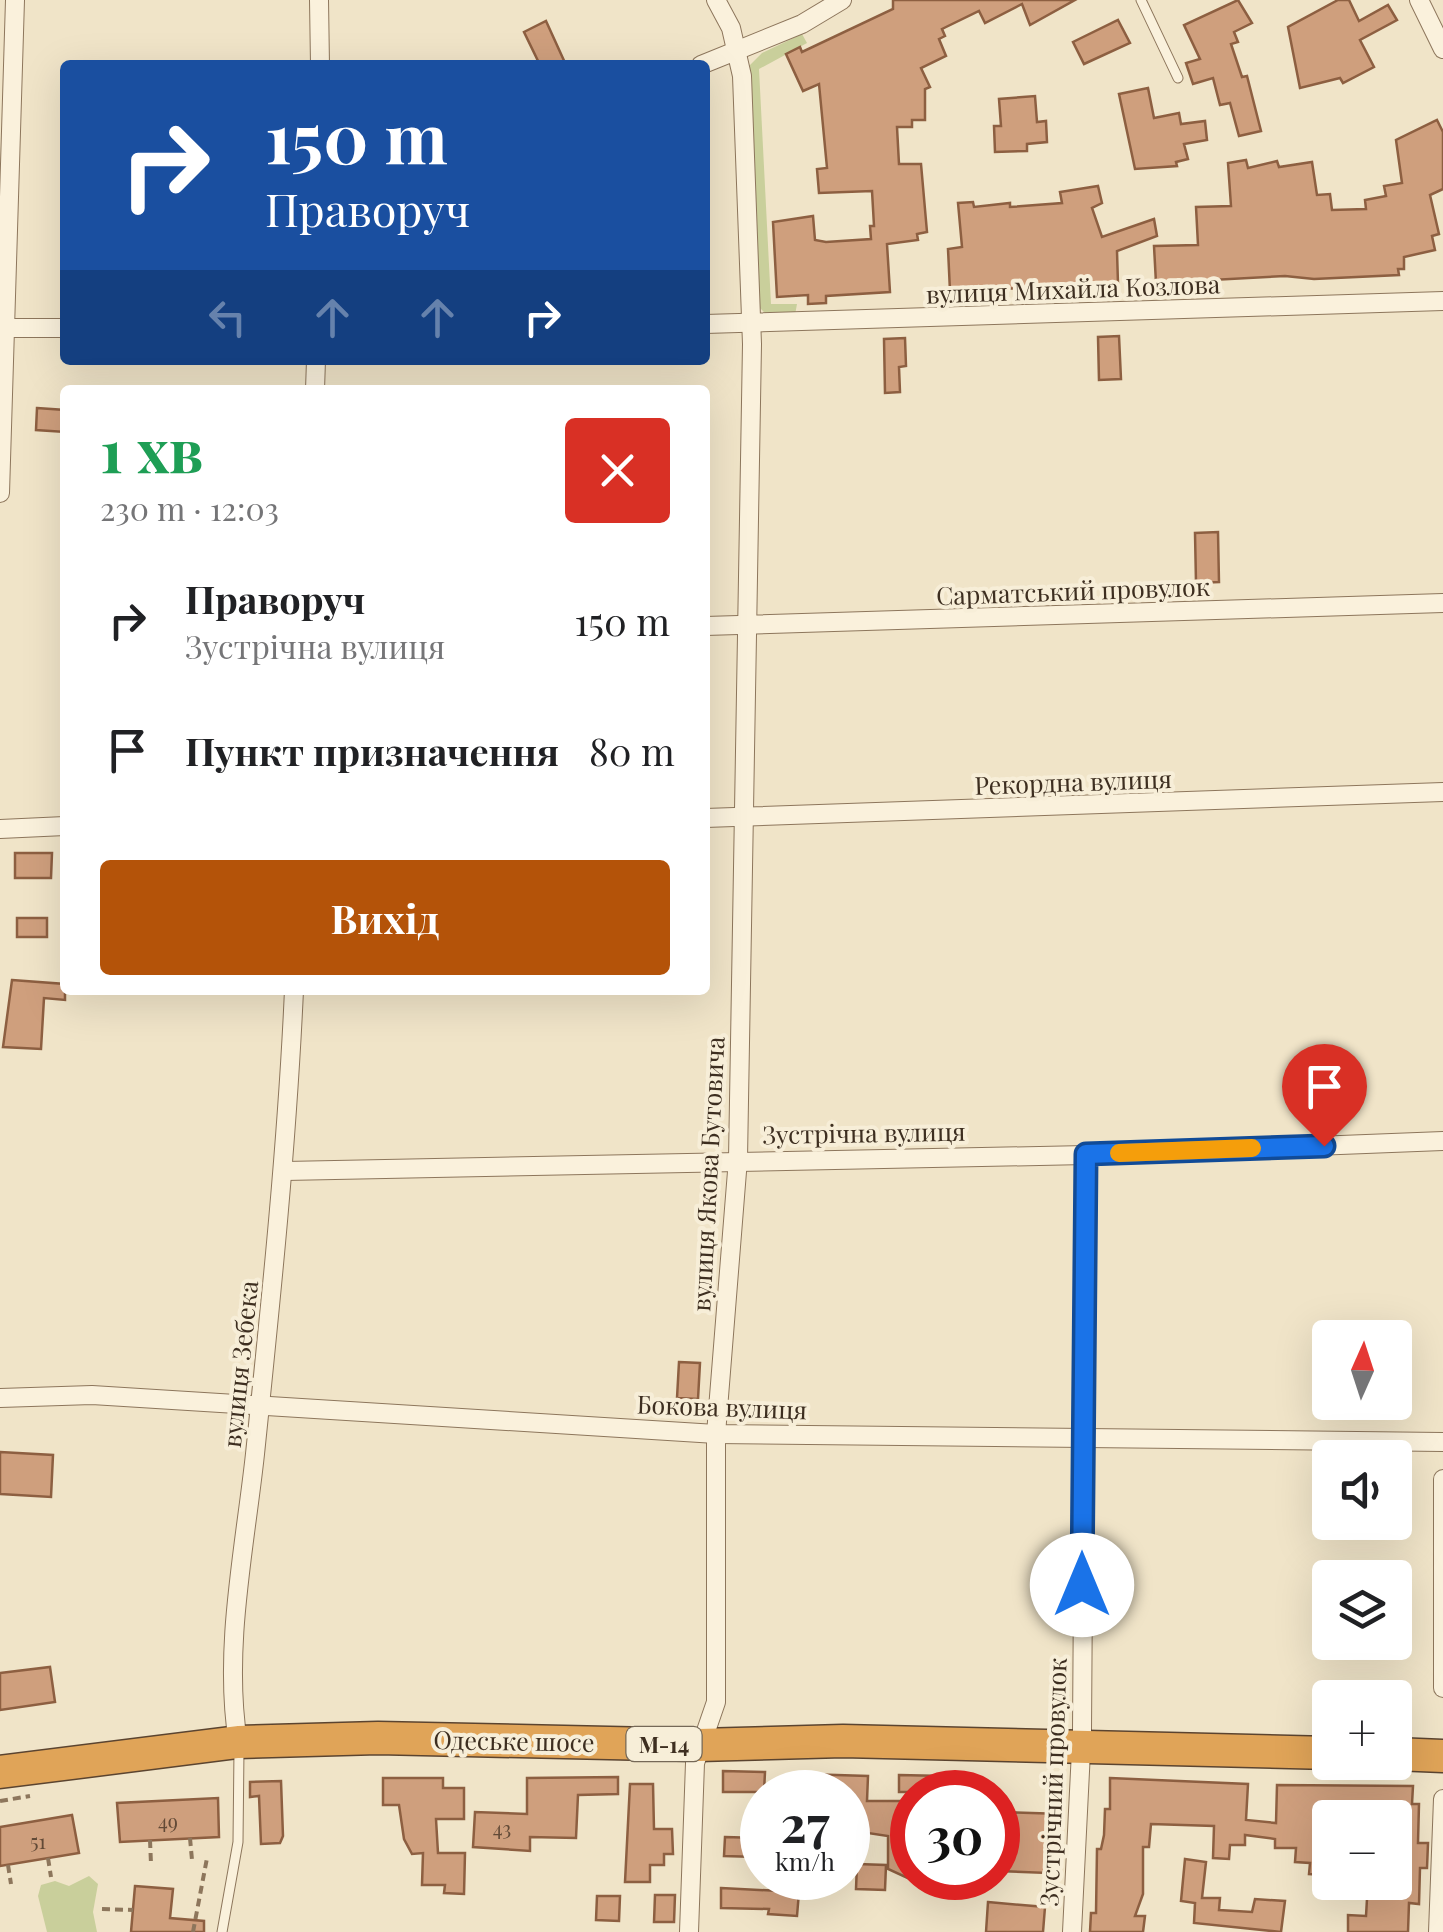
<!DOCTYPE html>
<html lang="uk">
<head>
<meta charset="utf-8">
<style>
	:root { --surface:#fff; --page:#f2f2f2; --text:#202124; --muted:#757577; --accent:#b45309 }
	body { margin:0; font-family:"Playfair Display",serif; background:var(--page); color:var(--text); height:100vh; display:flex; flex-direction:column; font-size:38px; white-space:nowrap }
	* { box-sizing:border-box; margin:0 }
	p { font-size:32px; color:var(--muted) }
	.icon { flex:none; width:55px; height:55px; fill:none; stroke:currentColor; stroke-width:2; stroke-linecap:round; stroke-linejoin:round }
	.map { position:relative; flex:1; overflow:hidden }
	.drawer { position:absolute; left:60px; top:385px; width:650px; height:610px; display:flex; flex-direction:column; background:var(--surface); border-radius:10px; box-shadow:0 10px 40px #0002 }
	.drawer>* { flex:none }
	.top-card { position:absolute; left:60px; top:60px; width:650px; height:305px; border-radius:10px; box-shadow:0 10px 40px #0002; background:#1a4fa0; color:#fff; overflow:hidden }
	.needle { width:65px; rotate:3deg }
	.fabs { position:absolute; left:1312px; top:1320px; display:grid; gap:20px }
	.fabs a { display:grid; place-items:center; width:100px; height:100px; border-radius:10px; background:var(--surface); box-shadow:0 10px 40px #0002; font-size:50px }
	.speed { position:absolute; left:740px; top:1770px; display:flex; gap:20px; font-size:50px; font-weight:700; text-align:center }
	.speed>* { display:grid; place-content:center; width:130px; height:130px; border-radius:50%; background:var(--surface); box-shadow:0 10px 40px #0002; line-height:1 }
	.speed small { font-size:25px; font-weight:400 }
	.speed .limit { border:15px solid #d22; background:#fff; color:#111 }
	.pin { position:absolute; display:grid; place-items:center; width:85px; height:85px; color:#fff; margin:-102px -42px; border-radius:50% 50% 50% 0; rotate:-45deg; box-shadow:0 0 10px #0007 }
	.pin .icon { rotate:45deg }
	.me { position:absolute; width:110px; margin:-55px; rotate:0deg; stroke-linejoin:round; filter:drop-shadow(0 0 8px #0008) }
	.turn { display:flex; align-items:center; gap:35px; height:210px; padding:0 40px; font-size:45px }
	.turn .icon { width:130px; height:130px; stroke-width:2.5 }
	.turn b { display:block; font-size:70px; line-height:85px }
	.lanes { display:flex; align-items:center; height:95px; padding:0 40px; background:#0003; justify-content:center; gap:50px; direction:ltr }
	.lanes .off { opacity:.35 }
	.round { display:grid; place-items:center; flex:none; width:105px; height:105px; border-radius:10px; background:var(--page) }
	.overview { display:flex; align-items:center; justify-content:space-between; height:170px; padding:0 40px }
	h1 { font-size:60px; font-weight:700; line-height:75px; color:#1e9e55 }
	.action { display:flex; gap:20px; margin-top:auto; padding:20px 40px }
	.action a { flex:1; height:115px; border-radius:10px; background:var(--accent); color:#fff; font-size:40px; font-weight:700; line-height:115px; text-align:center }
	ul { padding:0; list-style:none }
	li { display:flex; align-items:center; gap:30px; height:130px; padding:0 40px }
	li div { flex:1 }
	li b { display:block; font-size:38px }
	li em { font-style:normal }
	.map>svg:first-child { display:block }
</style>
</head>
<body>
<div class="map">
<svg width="1443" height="1932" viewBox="0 0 1443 1932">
	<rect width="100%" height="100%" fill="#f0e4c8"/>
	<!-- green -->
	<g fill="#c9cf9b">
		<path d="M 802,34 L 807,43 L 759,69 L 771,304 L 797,304 L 795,315 L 765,313 L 758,306 L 748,67 L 762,53 Z"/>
		<path d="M 89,1876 L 98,1884 L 93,1912 L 97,1932 L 47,1932 L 38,1896 L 41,1885 L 55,1881 L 69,1886 Z"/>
	</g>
	<!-- building -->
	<g fill="#cf9f7d" stroke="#8d5f41" stroke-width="2.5">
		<path d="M 893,0 L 1075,0 L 1030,25 L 1022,4 L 985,23 L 979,11 L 942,29 L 945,36 L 939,39 L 946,56 L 921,68 L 930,87 L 925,89 L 925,120 L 912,120 L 912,127 L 897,127 L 899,164 L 921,164 L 927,232 L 917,234 L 918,240 L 887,244 L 890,292 L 826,296 L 826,303 L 808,304 L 808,295 L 777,297 L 773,222 L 813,216 L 815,240 L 826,242 L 871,239 L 870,226 L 874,226 L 872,191 L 819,193 L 817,169 L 827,168 L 819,84 L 803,91 L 786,54 L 800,47 L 802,52 L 893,9 Z"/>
		<path d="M 1238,0 L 1252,23 L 1234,32 L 1238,42 L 1231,44 L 1242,77 L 1247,76 L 1261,131 L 1239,136 L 1230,103 L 1220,105 L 1213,78 L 1193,84 L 1186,63 L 1200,59 L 1184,25 Z"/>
		<path d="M 1338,0 L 1349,0 L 1359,21 L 1388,5 L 1397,20 L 1360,40 L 1374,67 L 1343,83 L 1340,78 L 1300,88 L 1288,27 Z"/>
		<path d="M 1118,20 L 1130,43 L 1084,64 L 1073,42 Z"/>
		<path d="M 546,21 L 566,65 L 540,65 L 524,32 Z"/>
		<path d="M 1148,88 L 1154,118 L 1179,113 L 1181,124 L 1205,121 L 1207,140 L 1184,144 L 1188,159 L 1176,162 L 1177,166 L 1135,169 L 1119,94 Z"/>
		<path d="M 1035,96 L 1037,122 L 1046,121 L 1047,142 L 1027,144 L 1027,151 L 995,152 L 994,126 L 1001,126 L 999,99 Z"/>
		<path d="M 1437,120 L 1443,132 L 1443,189 L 1430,195 L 1439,234 L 1432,236 L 1435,250 L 1404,257 L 1404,269 L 1398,269 L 1399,275 L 1314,279 L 1285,276 L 1156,283 L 1154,246 L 1198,245 L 1196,207 L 1231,206 L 1228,163 L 1246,160 L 1248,168 L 1277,161 L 1279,167 L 1312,162 L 1317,195 L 1330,194 L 1332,210 L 1366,209 L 1365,200 L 1386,196 L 1384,186 L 1402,183 L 1396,140 Z"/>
		<path d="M 1098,186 L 1102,203 L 1092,208 L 1102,237 L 1154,219 L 1157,236 L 1117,251 L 1118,284 L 950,291 L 948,249 L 962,247 L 958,203 L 973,202 L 974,207 L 1010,203 L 1010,207 L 1062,203 L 1060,192 Z"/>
		<path d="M 1119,336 L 1121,379 L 1099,380 L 1098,337 Z"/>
		<path d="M 905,338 L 906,366 L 899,367 L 900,392 L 885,393 L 884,339 Z"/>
		<path d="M 37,408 L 65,410 L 65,432 L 36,430 Z"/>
		<path d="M 1218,532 L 1219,582 L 1196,583 L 1195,533 Z"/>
		<path d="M 15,853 L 52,853 L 51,878 L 15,878 Z"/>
		<rect x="17" y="918" width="30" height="19"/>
		<path d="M 12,980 L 65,984 L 65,1000 L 44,998 L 41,1049 L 3,1047 Z"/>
		<path d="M 679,1362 L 700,1363 L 698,1399 L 677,1398 Z"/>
		<path d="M 0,1452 L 53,1455 L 51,1497 L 0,1494 Z"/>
		<path d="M 50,1667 L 55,1702 L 0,1710 L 0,1673 Z"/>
		<path d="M 723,1771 L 765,1772 L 764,1792 L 723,1792 Z"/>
		<path d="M 804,1774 L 868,1776 L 867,1801 L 912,1801 L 912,1880 L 888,1869 L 888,1836 L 848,1830 L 848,1792 L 803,1792 Z"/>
		<path d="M 899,1775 L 944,1776 L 944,1792 L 899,1792 Z"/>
		<path d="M 618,1777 L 618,1794 L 578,1795 L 576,1838 L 530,1837 L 530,1851 L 473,1847 L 475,1812 L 527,1814 L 527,1778 Z"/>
		<path d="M 383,1778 L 443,1778 L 443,1788 L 464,1788 L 464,1819 L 436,1819 L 438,1853 L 465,1853 L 464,1894 L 444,1893 L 445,1885 L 422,1885 L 423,1853 L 412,1854 L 404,1839 L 399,1805 L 383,1805 Z"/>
		<path d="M 1110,1778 L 1248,1784 L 1246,1820 L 1276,1823 L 1277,1785 L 1413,1786 L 1412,1804 L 1419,1804 L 1418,1843 L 1428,1843 L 1427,1868 L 1420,1868 L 1419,1904 L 1409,1903 L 1408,1932 L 1348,1932 L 1348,1915 L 1366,1916 L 1368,1882 L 1395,1882 L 1395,1818 L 1330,1818 L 1324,1875 L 1309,1874 L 1310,1863 L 1295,1862 L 1296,1848 L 1275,1848 L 1275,1839 L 1245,1835 L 1245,1845 L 1230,1845 L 1229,1859 L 1213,1858 L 1214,1826 L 1151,1824 L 1149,1847 L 1143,1847 L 1143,1894 L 1135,1916 L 1145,1916 L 1143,1932 L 1090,1932 L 1091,1913 L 1096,1913 L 1097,1849 L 1101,1849 L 1104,1835 L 1105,1809 L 1110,1809 Z"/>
		<path d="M 281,1781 L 283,1836 L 280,1843 L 261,1844 L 259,1796 L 250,1797 L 250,1782 Z"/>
		<path d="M 630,1784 L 653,1784 L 654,1829 L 672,1829 L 673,1854 L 664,1854 L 664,1865 L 650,1865 L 650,1882 L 625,1882 Z"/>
		<path d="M 218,1798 L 219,1837 L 120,1842 L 117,1803 Z"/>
		<path d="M 998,1812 L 1062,1814 L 1060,1850 L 1050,1850 L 1048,1873 L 998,1871 Z"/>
		<path d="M 72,1815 L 79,1853 L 0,1866 L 0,1827 Z"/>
		<path d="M 725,1837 L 758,1838 L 757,1857 L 724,1856 Z"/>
		<path d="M 1185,1859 L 1206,1862 L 1202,1898 L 1220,1898 L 1219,1910 L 1252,1912 L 1255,1899 L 1285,1901 L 1281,1932 L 1194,1923 L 1195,1903 L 1181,1901 Z"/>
		<path d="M 857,1864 L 886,1865 L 885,1890 L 856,1889 Z"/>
		<path d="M 135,1886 L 173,1889 L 170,1918 L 204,1921 L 204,1932 L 131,1932 Z"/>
		<path d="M 721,1888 L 799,1892 L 797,1916 L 768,1914 L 769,1909 L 721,1908 Z"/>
		<path d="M 655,1895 L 675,1895 L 674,1922 L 654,1922 Z"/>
		<path d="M 597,1896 L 620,1896 L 619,1921 L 596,1920 Z"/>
		<path d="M 988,1902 L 1045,1907 L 1043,1932 L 986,1932 Z"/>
	</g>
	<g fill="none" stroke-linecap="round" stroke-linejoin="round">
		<defs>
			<g id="lane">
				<path d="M 1141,0 L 1178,78"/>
				<path d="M 222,1932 L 238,1842 L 239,1750"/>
			</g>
			<g id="street">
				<path d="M 319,0 L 320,65"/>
				<path d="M 1419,0 L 1443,49"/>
				<path d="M 701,65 L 802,24 L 842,0"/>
				<path d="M 705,324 L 1443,301"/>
				<path d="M 0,328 L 65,328"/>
				<path d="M 315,390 L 316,360"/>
				<path d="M 0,493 L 15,0"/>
				<path d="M 705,626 L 1443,603"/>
				<path d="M 705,818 L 1443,792"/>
				<path d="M 0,829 L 65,826"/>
				<path d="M 285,1171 L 1086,1155 L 1443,1141"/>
				<path d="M 0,1398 L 92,1395 L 716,1434 L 1443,1442"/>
				<path d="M 1443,1479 L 1443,1688"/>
				<path d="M 238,1742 C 223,1649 245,1547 255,1454 C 271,1299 287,1146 294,990"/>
				<path d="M 689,1932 L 695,1763 L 716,1702 L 716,1434 L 738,1159 L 752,344 L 742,76 L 731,28 L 716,0"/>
				<path d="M 1072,1932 L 1082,1731 L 1086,1155"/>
				<path d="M 1438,1932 L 1443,1799"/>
			</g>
			<g id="highway">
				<path d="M 1395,1754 L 1443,1756"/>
				<path d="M 0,1772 L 238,1742 L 378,1738 L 699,1745 L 843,1741 L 1330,1753"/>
			</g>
		</defs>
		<!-- lane casing -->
		<use href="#lane" stroke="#8d765c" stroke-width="11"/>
		<!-- street casing -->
		<use href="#street" stroke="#8d765c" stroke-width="20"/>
		<!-- highway casing -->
		<use href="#highway" stroke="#5b4430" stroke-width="35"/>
		<!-- path -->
		<g stroke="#8d765c" stroke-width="4" stroke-dasharray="8 5" stroke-linecap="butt">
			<path d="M 1348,1772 L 1378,1773"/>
			<path d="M 0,1801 L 30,1796"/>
			<path d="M 190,1838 L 192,1860"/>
			<path d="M 150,1840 L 151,1864"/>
			<path d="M 48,1858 L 51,1877"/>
			<path d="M 8,1865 L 11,1884"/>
			<path d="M 102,1909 L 133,1910"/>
			<path d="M 193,1932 L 207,1858"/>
		</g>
		<!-- lane -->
		<use href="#lane" stroke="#faf1dc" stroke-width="9"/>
		<!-- street -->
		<use href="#street" stroke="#faf1dc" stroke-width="18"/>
		<!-- highway -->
		<use href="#highway" stroke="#e0a458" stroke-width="32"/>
	</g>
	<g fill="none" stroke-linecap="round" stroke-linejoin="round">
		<defs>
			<path id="route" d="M 1082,1585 L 1086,1154 L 1324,1146"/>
		</defs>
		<!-- route casing -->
		<use href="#route" stroke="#114b97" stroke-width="25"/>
		<!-- route -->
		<use href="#route" stroke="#1a73e8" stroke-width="18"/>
		<!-- slow -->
		<path stroke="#f59e0b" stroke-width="18" d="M 1119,1153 L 1252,1148"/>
	</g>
	<g text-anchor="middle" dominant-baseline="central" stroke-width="8" stroke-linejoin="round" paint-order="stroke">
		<!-- number labels -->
		<g font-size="20" fill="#624a37">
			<text x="168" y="1820">49</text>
			<text x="502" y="1827">43</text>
			<text x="38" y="1840">51</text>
		</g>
		<!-- shield labels -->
		<rect fill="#f7eed8" stroke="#756857" stroke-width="2.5" x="626.5" y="1727" width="75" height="34" rx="8"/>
		<g font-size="22" font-weight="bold" fill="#3d2e20">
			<text x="664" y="1744">М-14</text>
		</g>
		<!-- street labels -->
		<g font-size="25" fill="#3d2e20" stroke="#f7eed8">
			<text transform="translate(1073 288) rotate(-2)">вулиця Михайла Козлова</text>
			<text transform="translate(1073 590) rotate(-2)">Сарматський провулок</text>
			<text transform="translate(1073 781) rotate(-2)">Рекордна вулиця</text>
			<text transform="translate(864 1132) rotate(-1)">Зустрічна вулиця</text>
			<text transform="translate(707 1174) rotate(-87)">вулиця Якова Бутовича</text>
			<text transform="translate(239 1364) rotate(-84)">вулиця Зебека</text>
			<text transform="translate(722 1406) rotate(2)">Бокова вулиця</text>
			<text transform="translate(514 1740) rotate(1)">Одеське шосе</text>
			<text transform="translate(1052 1782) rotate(-88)">Зустрічний провулок</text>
		</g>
	</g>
</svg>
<div class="fabs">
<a><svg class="needle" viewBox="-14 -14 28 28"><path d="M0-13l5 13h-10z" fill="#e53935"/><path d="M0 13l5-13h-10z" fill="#757577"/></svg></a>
<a><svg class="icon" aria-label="sound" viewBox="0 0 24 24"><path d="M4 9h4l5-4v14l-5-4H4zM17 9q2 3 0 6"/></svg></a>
<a><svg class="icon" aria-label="layers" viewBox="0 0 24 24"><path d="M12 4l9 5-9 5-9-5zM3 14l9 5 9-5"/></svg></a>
<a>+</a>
<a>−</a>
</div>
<div class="speed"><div>27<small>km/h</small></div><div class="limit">30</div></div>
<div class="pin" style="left:1324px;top:1146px;background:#d93025"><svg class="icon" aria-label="arrive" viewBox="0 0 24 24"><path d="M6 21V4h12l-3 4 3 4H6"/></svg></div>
<svg class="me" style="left:1082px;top:1585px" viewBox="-20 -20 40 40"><circle r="19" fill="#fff"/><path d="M0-13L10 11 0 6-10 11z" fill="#1a73e8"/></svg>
<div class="top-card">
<div class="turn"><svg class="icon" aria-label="right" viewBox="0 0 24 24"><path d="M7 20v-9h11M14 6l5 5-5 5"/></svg><div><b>150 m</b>Праворуч</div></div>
<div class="lanes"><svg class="icon off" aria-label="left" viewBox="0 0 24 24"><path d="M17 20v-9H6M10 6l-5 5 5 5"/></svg><svg class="icon off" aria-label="ahead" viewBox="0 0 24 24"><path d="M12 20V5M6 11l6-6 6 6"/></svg><svg class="icon off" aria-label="ahead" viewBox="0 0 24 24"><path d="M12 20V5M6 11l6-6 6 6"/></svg><svg class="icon" aria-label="right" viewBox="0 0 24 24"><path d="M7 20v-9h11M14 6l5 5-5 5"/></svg></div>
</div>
<section class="drawer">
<div class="overview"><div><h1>1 хв</h1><p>230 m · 12:03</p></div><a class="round" style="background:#d93025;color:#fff"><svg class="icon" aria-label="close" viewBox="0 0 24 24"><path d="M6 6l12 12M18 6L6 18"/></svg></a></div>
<ul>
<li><svg class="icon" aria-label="right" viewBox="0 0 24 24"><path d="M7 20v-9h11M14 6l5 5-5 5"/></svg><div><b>Праворуч</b><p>Зустрічна вулиця</p></div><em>150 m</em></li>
<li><svg class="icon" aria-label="arrive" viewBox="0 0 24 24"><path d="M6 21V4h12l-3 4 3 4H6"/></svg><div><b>Пункт призначення</b></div><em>80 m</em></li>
</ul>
<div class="action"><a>Вихід</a></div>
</section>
</div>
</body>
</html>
